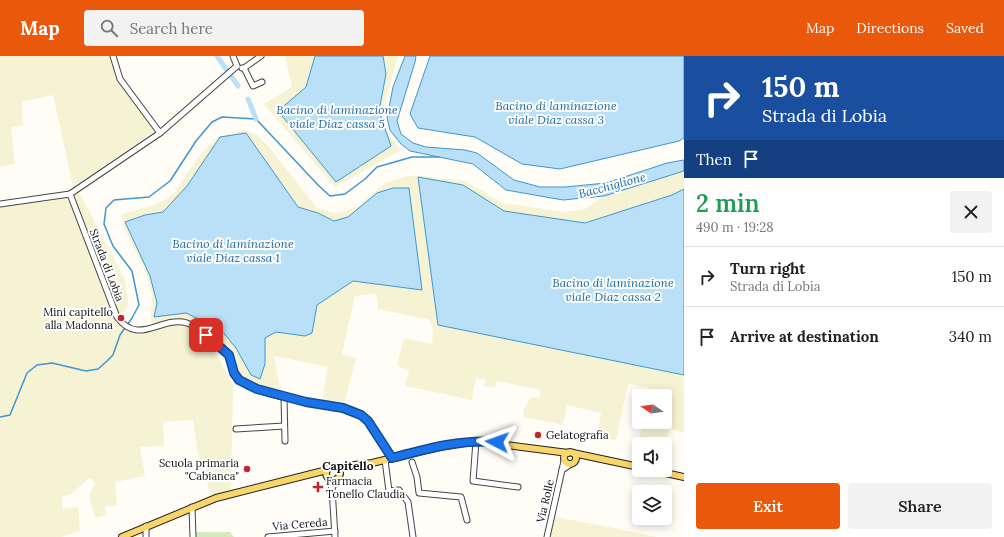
<!DOCTYPE html>
<html lang="en">
<head>
<meta charset="utf-8">
<style>
	:root { --surface:#fff; --page:#f2f2f2; --text:#222; --muted:#767676; --line:#e0e0e0; --accent:#ea580c }
	body { margin:0; font-family:Lora,serif; background:var(--page); color:var(--text); height:100vh; display:flex; flex-direction:column; font-size:15px; white-space:nowrap }
	* { box-sizing:border-box; margin:0 }
	p { font-size:13px; color:var(--muted) }
	.icon { flex:none; width:22px; height:22px; fill:none; stroke:currentColor; stroke-width:2; stroke-linecap:round; stroke-linejoin:round }
	.map { position:relative; flex:1; overflow:hidden }
	.panel { display:flex; flex-direction:column; background:var(--surface); width:320px }
	.panel>* { flex:none }
	.guide { background:#1a4fa0; color:#fff; overflow:hidden }
	.needle { width:26px; rotate:283deg }
	.fabs { position:absolute; left:632px; top:333px; display:grid; gap:8px }
	.fabs a { display:grid; place-items:center; width:40px; height:40px; border-radius:4px; background:var(--surface); box-shadow:0 2px 10px #0003; font-size:20px }
	.pin { position:absolute; display:grid; place-items:center; width:34px; height:34px; color:#fff; margin:-17px; border-radius:8px; box-shadow:0 2px 6px #0006 }
	.me { position:absolute; width:44px; margin:-22px; rotate:274deg; stroke-linejoin:round; filter:drop-shadow(0 0 3px #0008) }
	.turn { display:flex; align-items:center; gap:14px; height:84px; padding:0 12px; font-size:18px }
	.turn .icon { width:52px; height:52px; stroke-width:2.5 }
	.turn b { display:block; font-size:28px; line-height:34px }
	.then { display:flex; align-items:center; height:38px; padding:0 12px; background:#0003; gap:8px; font-size:15px }
	.round { display:grid; place-items:center; flex:none; width:42px; height:42px; border-radius:4px; background:var(--page) }
	.summary { display:flex; align-items:center; justify-content:space-between; height:68px; padding:0 12px }
	h1 { font-size:24px; font-weight:600; line-height:30px; color:#1e9e55 }
	.primary-button { display:flex; gap:8px; margin-top:auto; padding:8px 12px }
	.primary-button a { flex:1; height:46px; border-radius:4px; background:var(--accent); color:#fff; font-size:16px; font-weight:600; line-height:46px; text-align:center }
	.primary-button a+a { background:var(--page); color:var(--text) }
	ul { padding:0; list-style:none }
	li { display:flex; align-items:center; gap:12px; height:60px; padding:0 12px; border-top:1px solid var(--line) }
	li div { flex:1 }
	li b { display:block; font-size:15px }
	li em { font-style:normal }
	header { display:flex; align-items:center; gap:24px; box-sizing:border-box; height:56px; padding:0 20px; background:var(--accent); color:#fff }
	header strong { font-size:19px }
	nav { display:flex; gap:22px; margin-inline-start:auto; font-size:14px }
	.search { width:280px; height:36px; background:var(--page); display:flex; align-items:center; gap:10px; box-sizing:border-box; padding:0 14px; border-radius:4px; color:var(--muted); font-size:15px }
	main { display:flex; flex:1; min-height:0 }
	.map>svg:first-child { display:block }
</style>
</head>
<body>
<header>
<strong>Map</strong>
<div class="search"><svg class="icon" aria-label="search" viewBox="0 0 24 24"><circle cx="10" cy="10" r="6"/><path d="M15 15l6 6"/></svg>Search here</div>
<nav><a>Map</a><a>Directions</a><a>Saved</a></nav>
</header>
<main>
<div class="map">
<svg width="684" height="481" viewBox="0 0 684 481">
	<rect width="100%" height="100%" fill="#fffdf5"/>
	<!-- farmland -->
	<g fill="#f6f3d4">
		<path d="M 0,0 L 112,0 L 116,21 L 156,74 L 73,131 L 53,39 L 22,46 L 23,69 L 11,72 L 15,108 L 0,111 Z"/>
		<path d="M 285,0 L 398,0 L 379,67 L 401,94 L 335,131 L 264,48 L 292,31 Z"/>
		<path d="M 241,75 L 247,75 L 257,79 L 269,91 L 317,152 L 336,158 L 358,150 L 385,127 L 406,120 L 421,120 L 465,125 L 502,147 L 565,156 L 585,153 L 604,140 L 684,115 L 684,377 L 670,373 L 667,382 L 654,380 L 652,386 L 639,383 L 643,366 L 665,366 L 665,340 L 649,340 L 651,333 L 646,331 L 628,328 L 616,384 L 597,381 L 601,357 L 567,349 L 563,369 L 523,361 L 524,353 L 530,342 L 539,342 L 541,334 L 496,325 L 495,332 L 484,330 L 485,324 L 476,322 L 472,344 L 405,330 L 409,314 L 397,310 L 404,282 L 432,288 L 433,277 L 430,264 L 378,253 L 376,238 L 355,240 L 342,298 L 356,302 L 344,349 L 322,345 L 328,311 L 274,300 L 281,337 L 244,324 L 231,298 L 201,272 L 183,264 L 169,264 L 153,268 L 151,266 L 152,238 L 146,217 L 123,170 L 122,159 L 125,157 L 152,150 L 167,143 L 174,137 L 198,102 L 217,81 Z"/>
		<path d="M 79,136 L 125,224 L 128,247 L 126,254 L 119,262 L 74,141 Z"/>
		<path d="M 69,142 L 109,250 L 119,271 L 139,279 L 177,266 L 206,279 L 233,329 L 231,434 L 211,440 L 197,393 L 193,364 L 163,366 L 164,390 L 140,391 L 145,420 L 115,426 L 117,449 L 105,451 L 106,459 L 95,462 L 89,440 L 95,426 L 89,422 L 70,439 L 62,441 L 62,453 L 78,451 L 80,475 L 62,481 L 0,481 L 0,151 Z"/>
		<path d="M 555,461 L 599,469 L 657,481 L 550,481 Z"/>
	</g>
	<!-- green -->
	<path fill="#d5ebbd" d="M 196,476 L 230,476 L 234,481 L 196,481 Z"/>
	<!-- water -->
	<g fill="#b9e0f7" stroke="#3f96cf">
		<path d="M 315,0 L 383,0 L 386,18 L 379,55 L 391,90 L 336,126 L 278,55 L 306,31 Z"/>
		<path d="M 405,0 L 416,0 L 415,6 L 397,65 L 401,78 L 413,87 L 426,91 L 465,94 L 477,97 L 514,124 L 540,131 L 565,131 L 606,127 L 667,107 L 684,104 L 684,115 L 604,140 L 563,144 L 506,134 L 473,108 L 410,95 L 401,88 L 390,74 L 387,62 L 393,31 Z"/>
		<path d="M 430,0 L 684,0 L 684,82 L 679,85 L 560,113 L 522,108 L 475,81 L 418,72 L 410,58 Z"/>
		<path d="M 246,77 L 298,151 L 318,157 L 334,165 L 348,161 L 377,137 L 393,132 L 409,132 L 422,234 L 353,225 L 317,249 L 312,277 L 305,280 L 276,276 L 265,282 L 265,308 L 260,323 L 251,319 L 236,292 L 221,274 L 186,257 L 154,261 L 157,247 L 150,220 L 125,166 L 145,159 L 163,156 L 187,130 L 220,81 Z"/>
		<path d="M 418,121 L 463,129 L 504,155 L 585,167 L 672,139 L 684,133 L 684,319 L 438,269 Z"/>
	</g>
	<g fill="none" stroke-linecap="round" stroke-linejoin="round">
		<!-- stream -->
		<path stroke="#3f96cf" stroke-width="1.5" d="M 0,361 L 10,359 L 27,317 L 37,309 L 52,307 L 86,315 L 98,313 L 107,305 L 113,299 L 120,279 L 132,262 L 139,249 L 132,215 L 113,190 L 104,168 L 106,152 L 114,144 L 149,141 L 170,125 L 196,85 L 212,66 L 222,61 L 256,63 L 318,129 L 330,140 L 345,138 L 365,123 L 377,111 L 412,101 L 439,101"/>
		<!-- canal -->
		<g stroke="#b9e0f7" stroke-width="5">
			<path d="M 217,0 L 238,30"/>
			<path d="M 248,43 L 256,63"/>
		</g>
		<defs>
			<g id="minor">
				<path d="M 113,0 L 120,23 L 160,77"/>
				<path d="M 233,0 L 237,10"/>
				<path d="M 242,12 L 244,12 L 261,0"/>
				<path d="M 244,12 L 253,30 L 262,26"/>
				<path d="M 70,138 L 160,77 L 237,10"/>
				<path d="M 0,148 L 70,138 L 117,261 C 139,291 161,259 187,267 C 196,270 226,291 229,300 C 233,309 233,319 240,325 C 255,337 300,345 319,348 C 333,350 351,351 362,360 C 375,371 383,389 392,402"/>
				<path d="M 284,341 L 285,385"/>
				<path d="M 236,373 L 284,370"/>
				<path d="M 476,385 L 473,425 L 518,431"/>
				<path d="M 385,404 L 389,435 L 399,434 L 408,446 L 413,481"/>
				<path d="M 412,406 L 417,421 L 419,437 L 461,441 L 467,464"/>
				<path d="M 562,414 L 571,408"/>
				<path d="M 329,423 L 332,432 L 335,481"/>
				<path d="M 332,432 L 337,423"/>
				<path d="M 192,451 L 193,481"/>
				<path d="M 146,470 L 146,481"/>
				<path d="M 268,481 L 335,475"/>
				<path d="M 547,481 L 564,405"/>
			</g>
			<g id="major">
				<circle cx="570" cy="402" r="6"/>
				<path d="M 573,397 L 639,411"/>
				<circle cx="333" cy="417" r="7"/>
				<path d="M 337,411 L 372,407 L 439,391 L 476,385 L 568,397"/>
				<path d="M 652,414 L 684,421"/>
				<path d="M 122,481 L 216,442 L 327,414"/>
			</g>
		</defs>
		<!-- minor casing -->
		<use href="#minor" stroke="#444" stroke-width="7"/>
		<!-- major casing -->
		<use href="#major" stroke="#222" stroke-width="8"/>
		<!-- minor -->
		<use href="#minor" stroke="#fff" stroke-width="5"/>
		<!-- major -->
		<use href="#major" stroke="#f9d66b" stroke-width="6"/>
	</g>
	<g fill="none" stroke-linecap="round" stroke-linejoin="round">
		<defs>
			<path id="route" d="M 206,279 L 229,299 L 234,317 L 239,324 L 257,333 L 306,346 L 343,352 L 361,359 L 368,365 L 392,402 C 426,393 461,383 497,386"/>
		</defs>
		<!-- route casing -->
		<use href="#route" stroke="#114b97" stroke-width="10"/>
		<!-- route -->
		<use href="#route" stroke="#1a73e8" stroke-width="7"/>
	</g>
	<!-- markers -->
	<g fill="#c4262e" stroke="#fff" stroke-width="1.5">
		<circle cx="121" cy="262" r="4"/>
		<circle cx="538" cy="379" r="4"/>
		<circle cx="247" cy="413" r="4"/>
		<path d="M316 425h4v4h4v4h-4v4h-4v-4h-4v-4h4z"/>
	</g>
	<g text-anchor="middle" dominant-baseline="central" stroke-width="4" stroke-linejoin="round" paint-order="stroke">
		<!-- street labels -->
		<g font-size="11" fill="#111" stroke="#fff">
			<text transform="translate(107 209) rotate(69)">Strada di Lobia</text>
			<text transform="translate(545 445) rotate(-77)">Via Rolle</text>
			<text transform="translate(300 468) rotate(-5)">Via Cereda</text>
		</g>
		<!-- poi labels -->
		<g font-size="11" fill="#111" stroke="#fff" text-anchor="end">
			<text x="113" y="256">Mini capitello<tspan x="113" dy="13">alla Madonna</tspan></text>
			<text x="546" y="379" text-anchor="start">Gelatografia</text>
			<text x="239" y="407">Scuola primaria<tspan x="239" dy="13">"Cabianca"</tspan></text>
			<text x="326" y="425" text-anchor="start">Farmacia<tspan x="326" dy="13">Tonello Claudia</tspan></text>
		</g>
		<!-- water labels -->
		<g font-size="12" font-style="italic" fill="#1768a6" stroke="#fff">
			<text x="556" y="49">Bacino di laminazione<tspan x="556" dy="14">viale Diaz cassa 3</tspan></text>
			<text x="337" y="53">Bacino di laminazione<tspan x="337" dy="14">viale Diaz cassa 5</tspan></text>
			<text transform="translate(612 129) rotate(-15)">Bacchiglione</text>
			<text x="233" y="187">Bacino di laminazione<tspan x="233" dy="14">viale Diaz cassa 1</tspan></text>
			<text x="613" y="226">Bacino di laminazione<tspan x="613" dy="14">viale Diaz cassa 2</tspan></text>
		</g>
		<!-- neighbourhood labels -->
		<g font-size="12" font-weight="bold" fill="#111" stroke="#fff">
			<text x="348" y="409">Capitello</text>
		</g>
	</g>
</svg>
<div class="fabs">
<a><svg class="needle" viewBox="-14 -14 28 28"><path d="M0-13l5 13h-10z" fill="#e53935"/><path d="M0 13l5-13h-10z" fill="#767676"/></svg></a>
<a><svg class="icon" aria-label="sound" viewBox="0 0 24 24"><path d="M4 9h4l5-4v14l-5-4H4zM17 9q2 3 0 6"/></svg></a>
<a><svg class="icon" aria-label="layers" viewBox="0 0 24 24"><path d="M12 4l9 5-9 5-9-5zM3 14l9 5 9-5"/></svg></a>
</div>
<div class="pin" style="left:206px;top:279px;background:#d93025"><svg class="icon" aria-label="arrive" viewBox="0 0 24 24"><path d="M6 21V4h12l-3 4 3 4H6"/></svg></div>
<svg class="me" style="left:497px;top:386px" viewBox="-20 -20 40 40"><path d="M0-17L14 15 0 8-14 15z" fill="#1a73e8" stroke="#fff" stroke-width="4"/></svg>
</div>
<section class="panel">
<div class="guide">
<div class="turn"><svg class="icon" aria-label="right" viewBox="0 0 24 24"><path d="M7 20v-9h11M14 6l5 5-5 5"/></svg><div><b>150 m</b>Strada di Lobia</div></div>
<div class="then">Then<svg class="icon" aria-label="arrive" viewBox="0 0 24 24"><path d="M6 21V4h12l-3 4 3 4H6"/></svg></div>
</div>
<div class="summary"><div><h1>2 min</h1><p>490 m · 19:28</p></div><a class="round"><svg class="icon" aria-label="close" viewBox="0 0 24 24"><path d="M6 6l12 12M18 6L6 18"/></svg></a></div>
<ul>
<li><svg class="icon" aria-label="right" viewBox="0 0 24 24"><path d="M7 20v-9h11M14 6l5 5-5 5"/></svg><div><b>Turn right</b><p>Strada di Lobia</p></div><em>150 m</em></li>
<li><svg class="icon" aria-label="arrive" viewBox="0 0 24 24"><path d="M6 21V4h12l-3 4 3 4H6"/></svg><div><b>Arrive at destination</b></div><em>340 m</em></li>
</ul>
<div class="primary-button"><a>Exit</a><a>Share</a></div>
</section>
</main>
</body>
</html>
